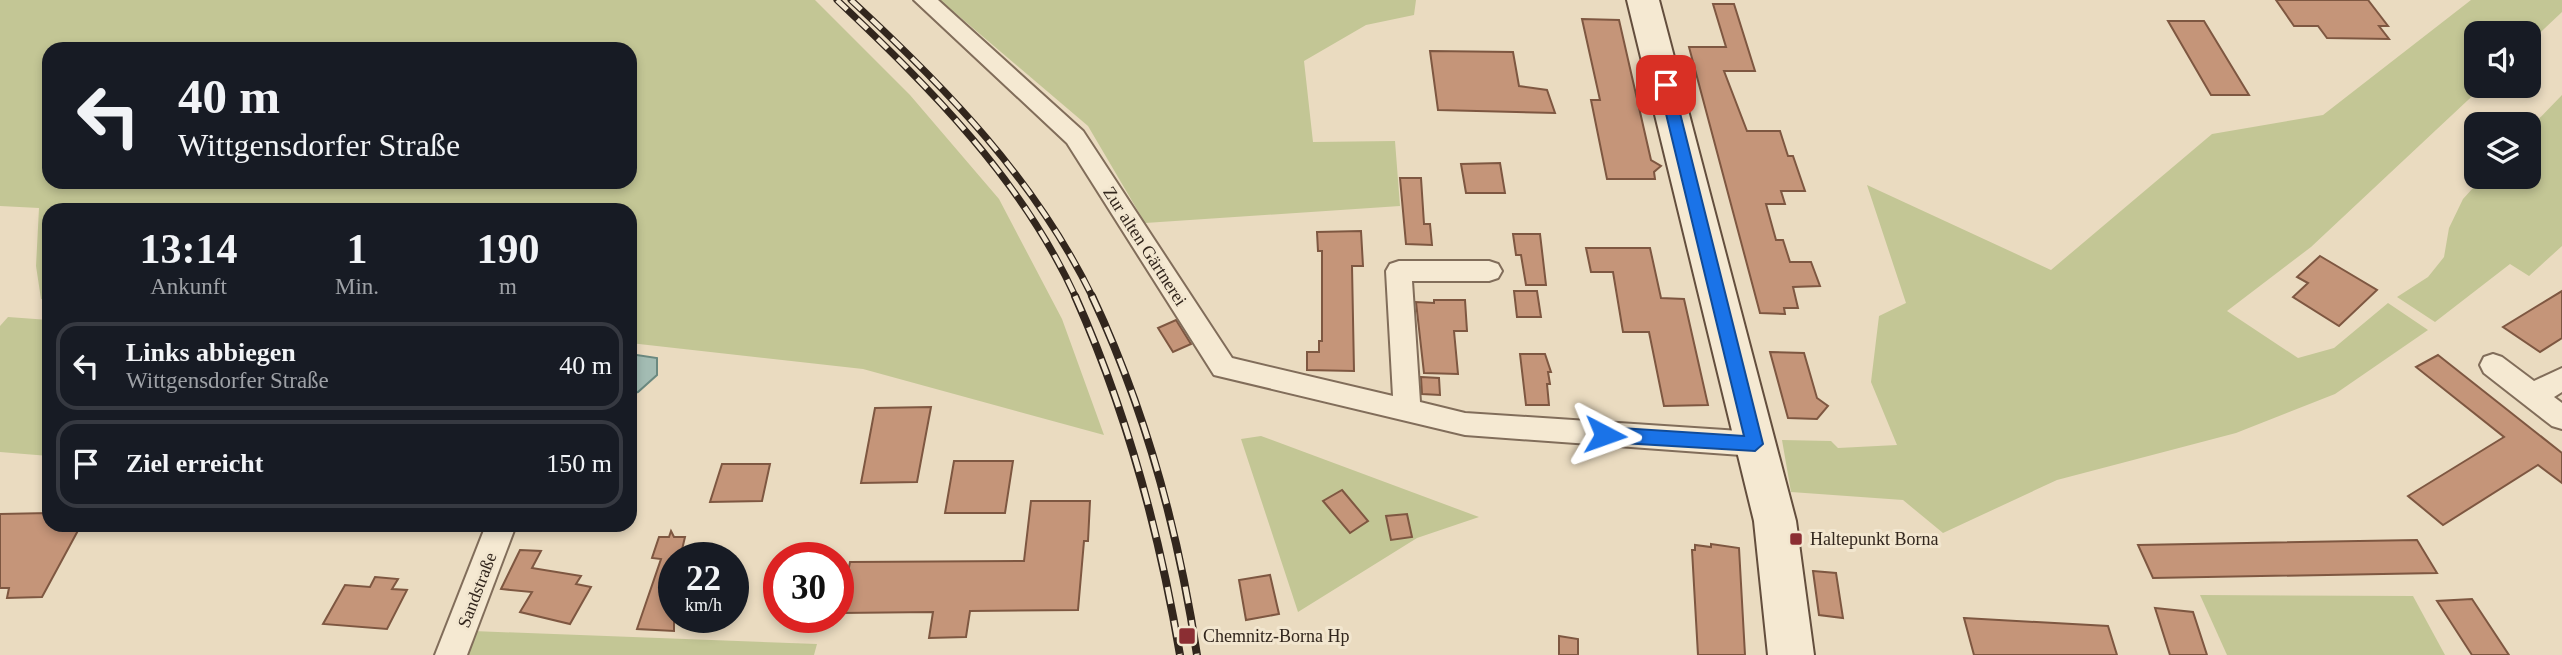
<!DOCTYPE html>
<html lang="de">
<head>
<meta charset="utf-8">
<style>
	:root { --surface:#171b24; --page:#20242c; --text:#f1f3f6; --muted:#9ea1a6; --line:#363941 }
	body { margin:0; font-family:Georgia,serif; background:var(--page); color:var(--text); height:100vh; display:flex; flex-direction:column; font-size:26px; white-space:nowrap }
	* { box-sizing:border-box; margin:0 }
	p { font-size:23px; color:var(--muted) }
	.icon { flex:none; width:38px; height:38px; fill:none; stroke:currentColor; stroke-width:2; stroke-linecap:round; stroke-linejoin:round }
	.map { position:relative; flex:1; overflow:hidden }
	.sheet { position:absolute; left:42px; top:203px; width:595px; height:329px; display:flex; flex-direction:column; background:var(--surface); border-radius:21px; box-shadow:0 4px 10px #0003 }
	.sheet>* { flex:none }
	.top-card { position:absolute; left:42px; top:42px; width:595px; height:147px; border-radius:21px; box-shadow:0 4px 10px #0003; background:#171b24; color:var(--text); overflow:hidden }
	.controls { position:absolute; left:2464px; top:21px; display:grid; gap:14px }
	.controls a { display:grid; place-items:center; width:77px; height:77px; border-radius:14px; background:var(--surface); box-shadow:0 4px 10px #0003; font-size:35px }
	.speed { position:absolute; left:658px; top:542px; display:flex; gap:14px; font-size:35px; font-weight:700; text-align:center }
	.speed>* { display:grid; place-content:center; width:91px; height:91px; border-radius:50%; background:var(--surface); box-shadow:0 4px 10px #0003; line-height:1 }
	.speed small { font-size:18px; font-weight:400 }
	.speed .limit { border:10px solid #d22; background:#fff; color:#111 }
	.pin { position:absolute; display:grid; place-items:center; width:60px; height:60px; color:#fff; margin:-30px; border-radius:14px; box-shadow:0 4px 10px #0006 }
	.me { position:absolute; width:77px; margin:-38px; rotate:94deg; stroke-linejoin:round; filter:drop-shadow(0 0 5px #0008) }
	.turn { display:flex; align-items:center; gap:24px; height:147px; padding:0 21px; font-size:32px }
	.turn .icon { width:91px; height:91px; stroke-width:2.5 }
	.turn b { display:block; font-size:49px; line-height:60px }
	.eta { display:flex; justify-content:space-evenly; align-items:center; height:119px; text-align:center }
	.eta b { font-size:42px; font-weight:700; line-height:49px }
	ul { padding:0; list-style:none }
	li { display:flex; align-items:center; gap:21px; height:88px; margin:0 14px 10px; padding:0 7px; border:4px solid var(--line); border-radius:21px }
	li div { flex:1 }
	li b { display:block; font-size:26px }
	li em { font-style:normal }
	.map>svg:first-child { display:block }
</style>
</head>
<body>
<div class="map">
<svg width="2562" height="655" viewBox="0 0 2562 655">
	<rect width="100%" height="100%" fill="#eadbc0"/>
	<!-- green -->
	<g fill="#c3c695" fill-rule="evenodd">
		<path d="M 0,0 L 815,0 L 910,95 L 999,199 L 1062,319 L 1104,435 L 863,369 L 630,343 L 630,210 L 49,210 L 49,301 L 41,299 L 36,266 L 39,208 L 0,206 ZM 49,49 L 630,49 L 630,182 L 49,182 Z"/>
		<path d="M 915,0 L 1416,0 L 1414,15 L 1366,25 L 1304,61 L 1313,142 L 1395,141 L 1400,206 L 1145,223 L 1088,126 L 954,12 L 939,21 Z"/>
		<path d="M 2471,0 L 2562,0 L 2562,12 L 2529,43 L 2529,33 L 2476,33 L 2476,86 L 2483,86 L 2311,247 L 2227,311 L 2298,358 L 2334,348 L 2388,303 L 2428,330 L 2335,394 L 2236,433 L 2057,480 L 1943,533 L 1903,500 L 1791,492 L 1782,440 L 1831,441 L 1838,448 L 1897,445 L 1871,382 L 1879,316 L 1906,303 L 1867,185 L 2051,270 L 2212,134 L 2323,115 Z"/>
		<path d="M 2562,95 L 2562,246 L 2529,276 L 2510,264 L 2435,322 L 2397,297 L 2428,277 L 2444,257 L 2449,228 L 2463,199 L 2483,177 L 2529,177 L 2529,129 Z"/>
		<path d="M 8,317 L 49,320 L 49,456 L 0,452 L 0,326 Z"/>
		<path d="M 1261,436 L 1479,517 L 1417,538 L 1298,612 L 1241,439 Z"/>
		<path d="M 2200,595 L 2413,596 L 2445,655 L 2227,655 Z"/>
		<path d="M 473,631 L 817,644 L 814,655 L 463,655 Z"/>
	</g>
	<!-- water -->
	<path fill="#a3bcb3" stroke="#6b8980" stroke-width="2" d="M 630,354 L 657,358 L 657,375 L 638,392 L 630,394 Z"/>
	<!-- building -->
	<g fill="#c59579" stroke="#7e5741" stroke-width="2">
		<path d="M 2276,0 L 2368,0 L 2388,26 L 2379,26 L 2389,39 L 2327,38 L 2318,26 L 2294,26 Z"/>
		<path d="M 1713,4 L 1734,4 L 1755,71 L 1724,71 L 1747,131 L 1780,131 L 1788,156 L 1793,156 L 1805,191 L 1781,191 L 1785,204 L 1766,204 L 1776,240 L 1783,240 L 1790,262 L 1811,262 L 1820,286 L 1793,287 L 1798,308 L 1784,308 L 1785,314 L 1760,313 L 1689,47 L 1726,47 Z"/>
		<path d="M 1582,19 L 1619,20 L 1651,160 L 1661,166 L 1654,172 L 1655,179 L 1607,179 L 1591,100 L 1600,100 Z"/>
		<path d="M 2168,21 L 2204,21 L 2249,95 L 2211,95 Z"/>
		<path d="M 1430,51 L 1513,52 L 1519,86 L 1547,90 L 1555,113 L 1438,110 Z"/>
		<path d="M 1500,163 L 1505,193 L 1466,193 L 1461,164 Z"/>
		<path d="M 1400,178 L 1421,178 L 1424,224 L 1430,224 L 1432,245 L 1406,244 Z"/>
		<path d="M 1361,231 L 1363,266 L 1352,266 L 1354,371 L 1307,370 L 1307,352 L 1319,352 L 1319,341 L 1322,341 L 1322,251 L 1318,251 L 1317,232 Z"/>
		<path d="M 1513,234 L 1540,234 L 1546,285 L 1526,285 L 1521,255 L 1516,255 Z"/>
		<path d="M 1586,248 L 1650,248 L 1661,298 L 1684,299 L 1708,405 L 1664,406 L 1649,332 L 1623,332 L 1613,272 L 1591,272 Z"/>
		<path d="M 2320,256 L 2377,290 L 2339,326 L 2293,297 L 2308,283 L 2297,277 Z"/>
		<path d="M 1514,291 L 1537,291 L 1541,317 L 1517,317 Z"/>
		<path d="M 2562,291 L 2562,338 L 2540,352 L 2503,327 Z"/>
		<path d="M 1434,300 L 1465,300 L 1467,331 L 1454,331 L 1458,374 L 1424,373 L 1416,302 L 1434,303 Z"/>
		<path d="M 1176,320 L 1191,344 L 1173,352 L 1158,328 Z"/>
		<path d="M 1770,352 L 1804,353 L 1817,398 L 1828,406 L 1817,419 L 1788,418 Z"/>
		<path d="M 1520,354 L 1545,354 L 1551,372 L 1548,372 L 1550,384 L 1547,384 L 1549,405 L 1526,405 Z"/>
		<path d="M 2438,355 L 2562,453 L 2562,483 L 2538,465 L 2443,525 L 2408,496 L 2504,437 L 2416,367 Z"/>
		<path d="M 1421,377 L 1439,378 L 1440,395 L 1422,394 Z"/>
		<path d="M 931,407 L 917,482 L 861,483 L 875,408 Z"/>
		<path d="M 954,461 L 1013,461 L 1005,513 L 945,513 Z"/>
		<path d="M 722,464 L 770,464 L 762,501 L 710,502 Z"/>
		<path d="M 1342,490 L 1368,521 L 1350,533 L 1323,501 Z"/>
		<path d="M 1031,501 L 1090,501 L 1088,541 L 1084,541 L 1078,610 L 970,611 L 966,637 L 929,638 L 933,612 L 840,613 L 850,562 L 1024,561 Z"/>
		<path d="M 49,513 L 49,525 L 81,525 L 42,597 L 7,598 L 9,588 L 0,588 L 0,514 Z"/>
		<path d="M 1407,514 L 1412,537 L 1391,540 L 1386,516 Z"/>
		<path d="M 671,531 L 674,537 L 685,537 L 680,558 L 674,558 L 674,631 L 637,629 L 661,559 L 652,558 L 659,537 L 669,537 Z"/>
		<path d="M 2417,540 L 2437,573 L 2153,578 L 2138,545 Z"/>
		<path d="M 1711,544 L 1739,548 L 1745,655 L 1698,655 L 1692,550 L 1695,550 L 1695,545 L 1711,547 Z"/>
		<path d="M 520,550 L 541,551 L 532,568 L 581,576 L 576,584 L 591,587 L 570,624 L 520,612 L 532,592 L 501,589 Z"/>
		<path d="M 1813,571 L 1836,573 L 1843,618 L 1819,615 Z"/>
		<path d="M 1270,575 L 1279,614 L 1246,620 L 1239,580 Z"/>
		<path d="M 375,577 L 398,579 L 392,589 L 407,590 L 387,629 L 323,624 L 345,585 L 370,587 Z"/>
		<path d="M 2472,599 L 2509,655 L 2472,655 L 2437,601 Z"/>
		<path d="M 2155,608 L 2193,612 L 2207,655 L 2170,655 Z"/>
		<path d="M 1964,618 L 2108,626 L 2117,655 L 1974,655 Z"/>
		<path d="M 1559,636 L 1578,639 L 1578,655 L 1559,655 Z"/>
	</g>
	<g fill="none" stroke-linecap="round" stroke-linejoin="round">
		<defs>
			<g id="street">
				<path d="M 914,0 L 938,0 L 1083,131 L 1232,358 L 1393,396 L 1386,271 L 1390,264 L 1399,261 L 1489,261 L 1498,264 L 1502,271 L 1498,278 L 1489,281 L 1412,281 L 1420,402 L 1465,413 L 1755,432 L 1765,436 L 1769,444 L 1765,452 L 1755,456 L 1465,435 L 1214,375 L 1067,143 Z"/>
				<path d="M 2493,354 L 2502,357 L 2534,381 L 2562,368 L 2562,392 L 2554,397 L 2562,403 L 2562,429 L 2552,426 L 2484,373 L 2480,365 L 2484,357 Z"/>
				<path d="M 486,525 L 516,525 L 467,655 L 435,655 Z"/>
			</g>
			<path id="secondary" d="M 1627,0 L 1659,0 L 1796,521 L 1814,655 L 1768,655 L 1754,521 Z"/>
		</defs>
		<!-- street casing -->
		<use href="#street" stroke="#816d5a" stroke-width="4"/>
		<!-- secondary casing -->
		<use href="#secondary" stroke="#634e3d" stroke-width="4"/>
		<!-- street -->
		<use href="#street" fill="#f5e9d2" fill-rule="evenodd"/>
		<!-- secondary -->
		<use href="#secondary" fill="#f5e9d2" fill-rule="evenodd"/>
		<defs>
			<g id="rail-far1">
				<path d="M 837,0 C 930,88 1022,179 1076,298"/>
				<path d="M 851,0 C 946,88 1036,180 1093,298"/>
			</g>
			<g id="rail">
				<path d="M 1075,296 C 1127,412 1159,530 1180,655"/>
				<path d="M 1092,296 C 1146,411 1178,529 1197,655"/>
			</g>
		</defs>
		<!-- rail-far1 casing -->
		<use href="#rail-far1" stroke="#32261d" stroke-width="7"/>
		<!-- rail casing -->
		<use href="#rail" stroke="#32261d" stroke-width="8"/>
		<!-- rail-far1 -->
		<use href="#rail-far1" stroke="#f2e6cf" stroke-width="4.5" stroke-dasharray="14" stroke-linecap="butt"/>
		<!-- rail -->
		<use href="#rail" stroke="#f2e6cf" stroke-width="5" stroke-dasharray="17" stroke-linecap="butt"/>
	</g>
	<!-- route -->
	<path fill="#1a73e8" stroke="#114b97" stroke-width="2" d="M 1666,80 L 1673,85 L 1763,444 L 1755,451 L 1605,442 L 1597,435 L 1605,427 L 1744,436 L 1659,85 Z"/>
	<!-- markers -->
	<g fill="#8b2e33" stroke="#f2e6cf" stroke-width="2.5">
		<rect x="1789" y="532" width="14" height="14" rx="3.5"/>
		<rect x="1178" y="627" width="18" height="18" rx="3.5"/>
	</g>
	<g text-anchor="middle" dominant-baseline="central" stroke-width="6" stroke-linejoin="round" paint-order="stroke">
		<!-- street labels -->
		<g font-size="18" fill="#32261d" stroke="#f2e6cf">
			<text transform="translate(1145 246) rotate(57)">Zur alten Gärtnerei</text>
			<text transform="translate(477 590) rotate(-69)">Sandstraße</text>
		</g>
		<!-- poi labels -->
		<g font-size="18" fill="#32261d" stroke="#f2e6cf" text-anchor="start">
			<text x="1810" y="539">Haltepunkt Borna</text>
			<text x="1203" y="636">Chemnitz-Borna Hp</text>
		</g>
	</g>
</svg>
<div class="controls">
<a><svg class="icon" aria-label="sound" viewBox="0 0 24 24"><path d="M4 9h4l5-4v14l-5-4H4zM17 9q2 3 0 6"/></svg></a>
<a><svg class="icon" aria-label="layers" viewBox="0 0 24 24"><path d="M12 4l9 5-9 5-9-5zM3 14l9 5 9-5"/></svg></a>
</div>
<div class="speed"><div>22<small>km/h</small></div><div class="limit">30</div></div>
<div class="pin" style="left:1666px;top:85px;background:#d93025"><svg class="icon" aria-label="arrive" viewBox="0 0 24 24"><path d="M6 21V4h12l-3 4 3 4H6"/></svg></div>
<svg class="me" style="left:1605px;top:435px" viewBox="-20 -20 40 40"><path d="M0-17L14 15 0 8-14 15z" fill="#1a73e8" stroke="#fff" stroke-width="4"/></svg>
<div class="top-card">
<div class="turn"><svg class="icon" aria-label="left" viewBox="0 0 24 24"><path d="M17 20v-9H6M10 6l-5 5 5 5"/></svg><div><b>40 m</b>Wittgensdorfer Straße</div></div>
</div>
<section class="sheet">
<div class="eta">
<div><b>13:14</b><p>Ankunft</p></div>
<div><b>1</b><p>Min.</p></div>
<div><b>190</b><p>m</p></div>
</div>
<ul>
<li><svg class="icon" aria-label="left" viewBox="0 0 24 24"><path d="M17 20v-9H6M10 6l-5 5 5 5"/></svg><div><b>Links abbiegen</b><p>Wittgensdorfer Straße</p></div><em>40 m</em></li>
<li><svg class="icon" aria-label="arrive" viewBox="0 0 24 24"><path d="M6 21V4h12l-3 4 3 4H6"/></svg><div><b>Ziel erreicht</b></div><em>150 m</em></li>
</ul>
</section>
</div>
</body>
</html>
